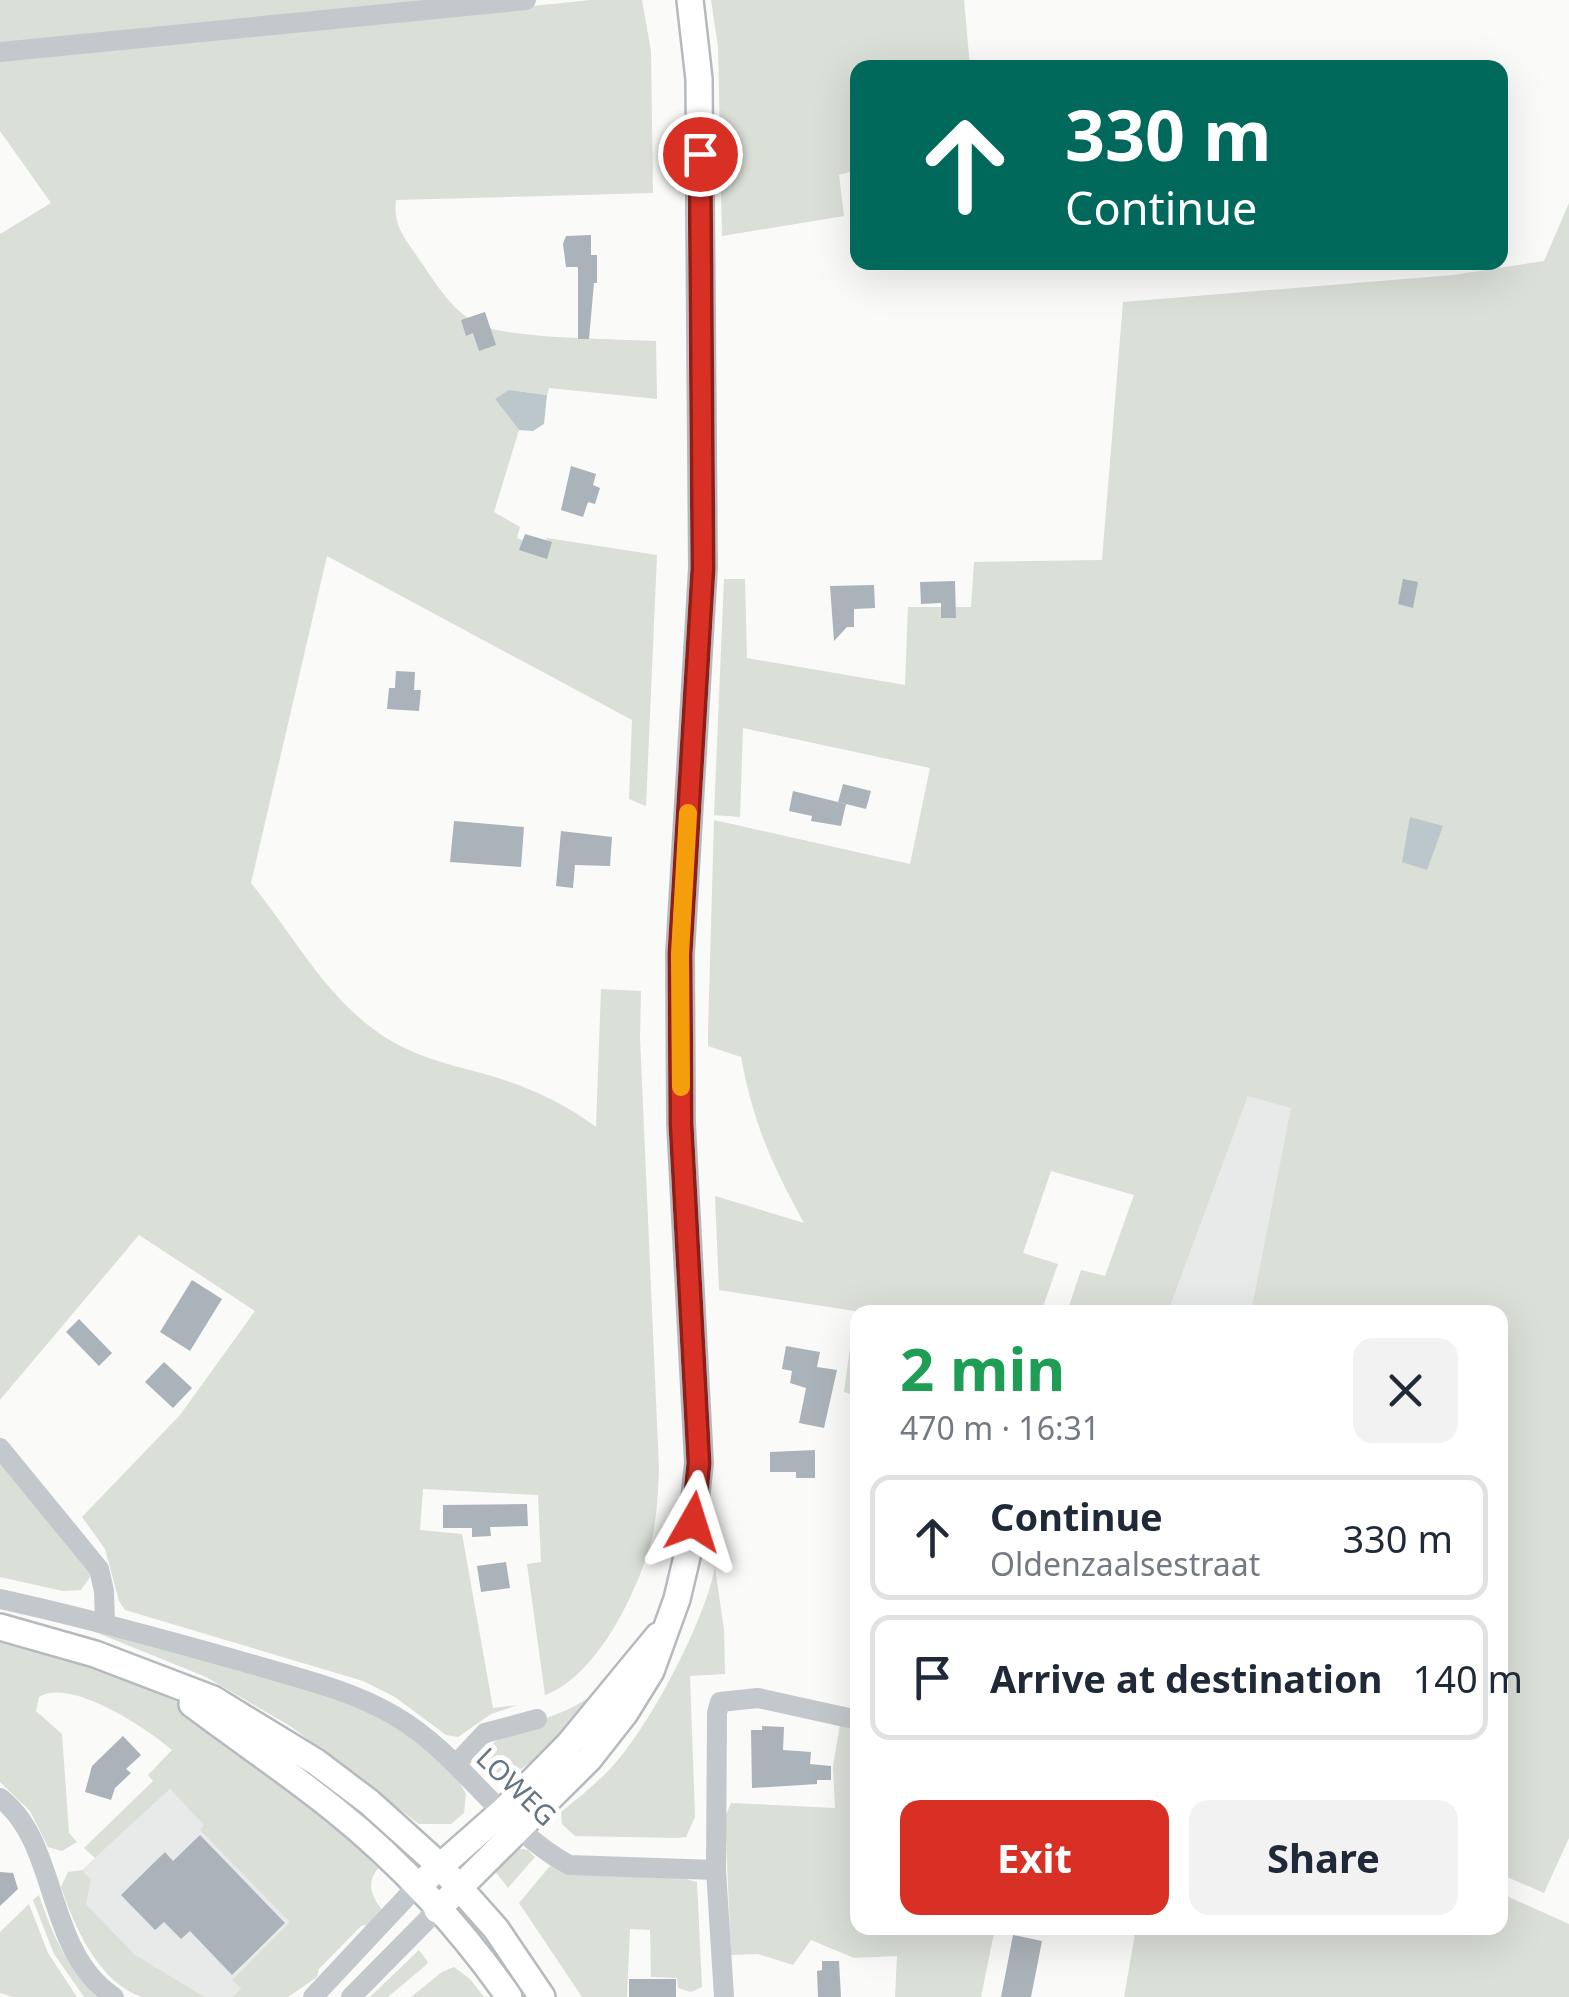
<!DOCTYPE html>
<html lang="en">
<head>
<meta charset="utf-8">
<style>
	:root { --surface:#fff; --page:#f2f2f3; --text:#1f2937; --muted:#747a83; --line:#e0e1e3; --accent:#d93025 }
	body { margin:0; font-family:"Noto Sans",sans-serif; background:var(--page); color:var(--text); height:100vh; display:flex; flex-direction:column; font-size:38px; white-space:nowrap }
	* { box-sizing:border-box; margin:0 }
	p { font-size:32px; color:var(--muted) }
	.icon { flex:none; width:55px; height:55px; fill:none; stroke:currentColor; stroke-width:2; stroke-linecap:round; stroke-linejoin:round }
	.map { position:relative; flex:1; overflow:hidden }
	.panel { position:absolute; left:850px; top:1305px; width:658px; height:630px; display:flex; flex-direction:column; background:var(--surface); border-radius:20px; box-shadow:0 10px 40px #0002 }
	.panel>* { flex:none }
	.top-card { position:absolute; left:850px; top:60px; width:658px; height:210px; border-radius:20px; box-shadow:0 10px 40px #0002; background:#00695c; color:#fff; overflow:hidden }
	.pin { position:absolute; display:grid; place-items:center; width:85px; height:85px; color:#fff; margin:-42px; border:5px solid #fff; border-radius:50%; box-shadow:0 2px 10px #0007 }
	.me { position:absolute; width:110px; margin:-55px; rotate:6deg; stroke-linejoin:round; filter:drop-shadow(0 0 8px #0008) }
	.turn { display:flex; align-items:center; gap:35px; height:210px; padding:0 50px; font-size:45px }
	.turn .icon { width:130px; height:130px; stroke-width:2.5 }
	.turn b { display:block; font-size:70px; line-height:85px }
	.round { display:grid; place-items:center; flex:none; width:105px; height:105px; border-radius:20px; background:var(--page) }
	.headline { display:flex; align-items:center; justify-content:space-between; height:170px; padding:0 50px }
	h1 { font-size:60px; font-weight:700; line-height:75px; color:#1e9e55 }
	.button { display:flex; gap:20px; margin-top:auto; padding:20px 50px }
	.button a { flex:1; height:115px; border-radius:20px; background:var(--accent); color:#fff; font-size:40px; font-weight:700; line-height:115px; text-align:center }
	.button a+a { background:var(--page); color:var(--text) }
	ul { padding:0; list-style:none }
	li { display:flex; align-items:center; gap:30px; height:125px; margin:0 20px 15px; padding:0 30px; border:5px solid var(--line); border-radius:20px }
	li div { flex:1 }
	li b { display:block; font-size:38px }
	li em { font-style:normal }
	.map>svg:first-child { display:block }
</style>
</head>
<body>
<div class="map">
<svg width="1569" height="1997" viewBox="0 0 1569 1997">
	<rect width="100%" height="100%" fill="#fafaf8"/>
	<!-- built -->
	<g fill="#e8e9e9">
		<path d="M 1248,1096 L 1292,1107 L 1251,1312 L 1168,1312 Z"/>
		<path d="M 170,1789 L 205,1825 L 201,1830 L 291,1922 L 233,1979 L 241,1988 L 232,1997 L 205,1997 L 134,1954 L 85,1903 L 91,1879 L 82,1870 Z"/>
	</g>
	<!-- green -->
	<g fill="#dadfd7">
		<path d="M 0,0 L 440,0 L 0,46 Z"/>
		<path d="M 591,0 L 642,0 L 651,51 L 653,193 L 396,200 C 393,228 406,239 421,262 C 437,285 452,311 478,324 C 507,339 618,339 656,341 L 657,399 L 549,388 L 547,395 L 517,391 L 495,399 L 519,430 L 494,512 L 520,527 L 517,538 L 543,548 L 547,538 L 657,555 L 646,806 L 629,799 L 632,720 L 327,556 L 251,883 C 296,938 330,1006 393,1042 C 428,1062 464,1067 501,1079 C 535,1090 568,1106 596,1127 L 601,989 L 641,991 L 640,1038 L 659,1469 C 658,1492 657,1516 652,1539 C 638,1590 598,1676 545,1695 L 527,1564 L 541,1562 L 538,1495 L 423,1489 L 420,1530 L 462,1534 L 493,1708 L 518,1705 L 491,1714 L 458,1737 L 446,1735 L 395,1697 L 363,1681 L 125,1610 L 119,1601 L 105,1549 L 82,1517 L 180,1415 L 255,1311 L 139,1235 L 0,1400 L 0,234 L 51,203 L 0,131 L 0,60 Z"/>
		<path d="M 711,0 L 964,0 L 970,67 L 858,68 L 857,170 L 839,175 L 844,216 L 722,236 L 718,47 Z"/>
		<path d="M 1569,203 L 1569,1838 L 1544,1893 L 1500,1874 L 1500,1312 L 1251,1312 L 1291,1108 L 1248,1096 L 1168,1312 L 1067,1312 L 1081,1270 L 1105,1276 L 1134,1195 L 1051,1171 L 1023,1253 L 1058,1264 L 1041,1312 L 858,1312 L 857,1396 L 844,1392 L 855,1311 L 719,1290 L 715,1196 L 804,1223 C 771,1163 754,1125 741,1057 L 708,1046 L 708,1032 L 714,820 L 910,864 L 930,768 L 743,728 L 740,817 L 714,815 L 724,579 L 745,579 L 747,658 L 905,685 L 908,607 L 971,607 L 974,562 L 1102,560 L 1123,302 L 1453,275 L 1544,261 Z"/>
		<path d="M 0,1456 L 90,1571 L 90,1577 L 81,1590 L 63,1591 L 0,1577 Z"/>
		<path d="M 715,1567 L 724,1630 L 725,1674 L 690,1676 L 695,1817 L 686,1837 L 676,1838 L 575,1836 L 562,1824 L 561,1812 C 581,1796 602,1779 618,1760 C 653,1719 705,1620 715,1567 Z"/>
		<path d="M 63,1619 L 354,1703 L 417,1740 L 459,1781 L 466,1794 L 464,1813 L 451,1824 L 419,1824 L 290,1726 L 206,1677 Z"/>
		<path d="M 0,1637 C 58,1654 119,1669 172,1699 C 249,1742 315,1806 384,1862 C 366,1879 368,1892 383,1911 L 371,1924 L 361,1926 L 319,1969 L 317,1977 L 288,1997 L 232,1997 L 241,1988 L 232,1980 L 290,1922 L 200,1830 L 204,1825 L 170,1789 L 95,1858 L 84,1848 L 153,1781 L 148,1775 L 172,1750 C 148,1729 70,1677 39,1697 L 36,1711 L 62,1734 L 69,1833 L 77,1842 L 62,1851 L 48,1847 L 30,1811 L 0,1782 Z"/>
		<path d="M 593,1694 C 576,1716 535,1766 510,1775 C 502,1778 494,1775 487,1772 L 484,1753 C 502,1726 562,1720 593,1694 Z"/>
		<path d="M 840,1725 L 857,1729 L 858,1928 L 995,1928 L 981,1997 L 895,1997 L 897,1956 L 854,1958 L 811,1940 L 793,1965 L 758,1954 L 731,1955 L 725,1817 L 731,1803 L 835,1808 L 833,1766 Z"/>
		<path d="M 516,1848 L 528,1850 L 535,1857 L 508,1888 L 495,1871 L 496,1865 Z"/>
		<path d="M 550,1866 L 565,1874 L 678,1877 L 697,1882 L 702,1987 L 691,1992 L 678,1988 L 677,1978 L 651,1977 L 650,1930 L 630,1929 L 627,1997 L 582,1997 L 519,1903 Z"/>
		<path d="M 82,1870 L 91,1879 L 86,1904 L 134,1954 L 205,1997 C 186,1997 159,1997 142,1997 C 99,1983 74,1926 61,1887 L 68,1872 Z"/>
		<path d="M 1500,1893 L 1569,1924 L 1569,1997 L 1124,1997 L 1136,1928 L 1500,1928 Z"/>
		<path d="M 39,1895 C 52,1934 67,1967 97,1997 L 84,1997 L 54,1954 L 33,1900 Z"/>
		<path d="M 29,1904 L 48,1953 L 77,1997 L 13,1997 L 0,1993 L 0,1932 Z"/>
		<path d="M 419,1950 L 428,1962 L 426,1965 L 388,1997 L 370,1997 Z"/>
		<path d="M 454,1967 L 470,1979 L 484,1997 L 411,1997 L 442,1972 Z"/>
	</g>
	<!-- water -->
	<g fill="#bbc7cb">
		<path d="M 509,390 L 547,395 L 544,424 L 533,431 L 519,430 L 495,399 Z"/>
		<path d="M 1410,817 L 1443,826 L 1427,870 L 1402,862 Z"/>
	</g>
	<!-- building -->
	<g fill="#aab3b9">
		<path d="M 591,235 L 591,255 L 597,255 L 597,283 L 594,283 L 589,339 L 578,339 L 578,267 L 566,267 L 563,244 L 566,236 Z"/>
		<path d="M 485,312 L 496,345 L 479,351 L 473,333 L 466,336 L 461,320 Z"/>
		<path d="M 571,466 L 596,474 L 593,485 L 600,488 L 595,504 L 588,502 L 583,517 L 561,510 Z"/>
		<path d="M 525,534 L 552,542 L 547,559 L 519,550 Z"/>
		<path d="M 1403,579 L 1418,582 L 1413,608 L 1398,604 Z"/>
		<path d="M 955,581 L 956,618 L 941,618 L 941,603 L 921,604 L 920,582 Z"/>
		<path d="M 874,585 L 875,608 L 854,609 L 854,627 L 847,627 L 834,641 L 830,586 Z"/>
		<path d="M 396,671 L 415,672 L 414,690 L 421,690 L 419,711 L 387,709 L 389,688 L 395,688 Z"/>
		<path d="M 843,784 L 871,791 L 866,809 L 838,802 Z"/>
		<path d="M 793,791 L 846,804 L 841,826 L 811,821 L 812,816 L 789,811 Z"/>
		<path d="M 454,821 L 524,827 L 521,867 L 450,862 Z"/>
		<path d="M 561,831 L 612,837 L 610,866 L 575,865 L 573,888 L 556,886 Z"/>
		<path d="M 192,1280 L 222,1299 L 190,1351 L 160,1332 Z"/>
		<path d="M 79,1319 L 112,1353 L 99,1366 L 66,1332 Z"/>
		<path d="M 786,1346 L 820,1352 L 817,1367 L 837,1370 L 824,1428 L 799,1423 L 806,1388 L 790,1383 L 792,1371 L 782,1369 Z"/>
		<path d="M 164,1362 L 192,1388 L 173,1408 L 145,1382 Z"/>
		<path d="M 815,1450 L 815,1478 L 796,1478 L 796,1472 L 770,1472 L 770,1452 Z"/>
		<path d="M 527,1504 L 528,1526 L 490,1527 L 491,1536 L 472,1537 L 472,1528 L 443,1528 L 443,1505 Z"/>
		<path d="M 506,1562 L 510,1588 L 481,1592 L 477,1566 Z"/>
		<path d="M 762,1726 L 784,1727 L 783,1750 L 811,1752 L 810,1764 L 831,1766 L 831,1780 L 817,1780 L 817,1784 L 752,1788 L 751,1730 L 762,1730 Z"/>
		<path d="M 123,1736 L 141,1755 L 126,1769 L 131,1773 L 115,1788 L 111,1800 L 85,1792 L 92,1766 Z"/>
		<path d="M 200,1835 L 285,1923 L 232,1975 L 190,1931 L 181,1939 L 164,1922 L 155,1930 L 121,1895 L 165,1852 L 173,1861 Z"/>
		<path d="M 0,1872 L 13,1873 L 18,1889 L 0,1906 Z"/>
		<path d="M 1013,1935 L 1042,1941 L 1031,1997 L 1001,1997 Z"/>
		<path d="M 822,1961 L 839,1961 L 841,1997 L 818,1997 L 817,1971 L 822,1970 Z"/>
		<rect x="629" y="1979" width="47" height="18"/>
	</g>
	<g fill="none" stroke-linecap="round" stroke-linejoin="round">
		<defs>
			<g id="major">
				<path d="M 0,1627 L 95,1654 L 213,1699 L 316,1762 L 369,1802 L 440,1866 L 496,1929 L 542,1997"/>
				<path d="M 192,1704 C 240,1740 289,1773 335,1810 C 400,1862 462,1929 509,1997"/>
				<path d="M 427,1878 L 503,1811 L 569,1744 L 658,1636"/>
				<path d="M 437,1910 L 589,1759 L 625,1713 L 651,1671 L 677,1599 L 690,1544 L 699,1463 L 681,1124 L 680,954 L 703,568 L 699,79 L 690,0"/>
			</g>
		</defs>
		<!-- major casing -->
		<use href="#major" stroke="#b5babe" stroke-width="30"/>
		<!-- minor -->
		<g stroke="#c3c8cc" stroke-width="20">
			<path d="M 0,52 L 526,0"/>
			<path d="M 0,1448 L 99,1569 L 104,1591 L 105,1622"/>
			<path d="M 0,1599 C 83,1617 163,1639 244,1662 C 295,1677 349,1689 395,1716 C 462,1755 501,1828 569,1865 L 716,1870"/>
			<path d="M 456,1764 L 485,1733 L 537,1719"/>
			<path d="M 0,1798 C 60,1844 44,1951 114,1997"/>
			<path d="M 313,1997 L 416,1887"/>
			<path d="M 351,1997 L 437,1910"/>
			<path d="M 724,1997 L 716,1870 L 717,1713 L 720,1702 L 758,1698 L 858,1720"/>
		</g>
		<!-- major -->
		<use href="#major" stroke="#fff" stroke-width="25"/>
	</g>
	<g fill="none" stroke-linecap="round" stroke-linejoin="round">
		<defs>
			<path id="route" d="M 693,1522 L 699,1463 L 681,1124 L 680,954 L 703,568 L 700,154"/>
		</defs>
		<!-- route casing -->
		<use href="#route" stroke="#8d1f18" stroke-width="25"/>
		<!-- route -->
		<use href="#route" stroke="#d93025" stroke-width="18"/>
		<!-- slow -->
		<path stroke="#f59e0b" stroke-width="18" d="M 681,1087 L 680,954 L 688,813"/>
	</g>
	<g text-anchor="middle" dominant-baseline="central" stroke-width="10" stroke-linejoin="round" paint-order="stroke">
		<!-- street labels -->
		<g font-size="28" fill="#657683" stroke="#fff">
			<text transform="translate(517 1786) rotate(44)">LOWEG</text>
		</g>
	</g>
</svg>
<div class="pin" style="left:700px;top:154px;background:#d93025"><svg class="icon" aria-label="arrive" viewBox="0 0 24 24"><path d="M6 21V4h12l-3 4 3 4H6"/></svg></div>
<svg class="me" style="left:693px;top:1522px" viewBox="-20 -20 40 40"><path d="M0-17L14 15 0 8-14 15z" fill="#d93025" stroke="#fff" stroke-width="4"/></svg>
<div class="top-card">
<div class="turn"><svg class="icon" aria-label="ahead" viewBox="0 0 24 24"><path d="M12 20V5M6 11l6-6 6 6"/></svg><div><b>330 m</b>Continue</div></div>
</div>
<section class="panel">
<div class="headline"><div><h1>2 min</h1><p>470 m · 16:31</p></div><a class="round"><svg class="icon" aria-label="close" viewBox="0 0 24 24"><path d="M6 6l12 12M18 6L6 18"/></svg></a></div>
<ul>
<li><svg class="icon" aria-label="ahead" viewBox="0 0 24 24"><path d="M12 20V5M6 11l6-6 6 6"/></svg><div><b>Continue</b><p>Oldenzaalsestraat</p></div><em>330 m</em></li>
<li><svg class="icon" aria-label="arrive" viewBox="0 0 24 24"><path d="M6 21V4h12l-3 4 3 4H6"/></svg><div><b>Arrive at destination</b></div><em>140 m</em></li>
</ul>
<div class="button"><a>Exit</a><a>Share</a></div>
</section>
</div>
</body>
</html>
